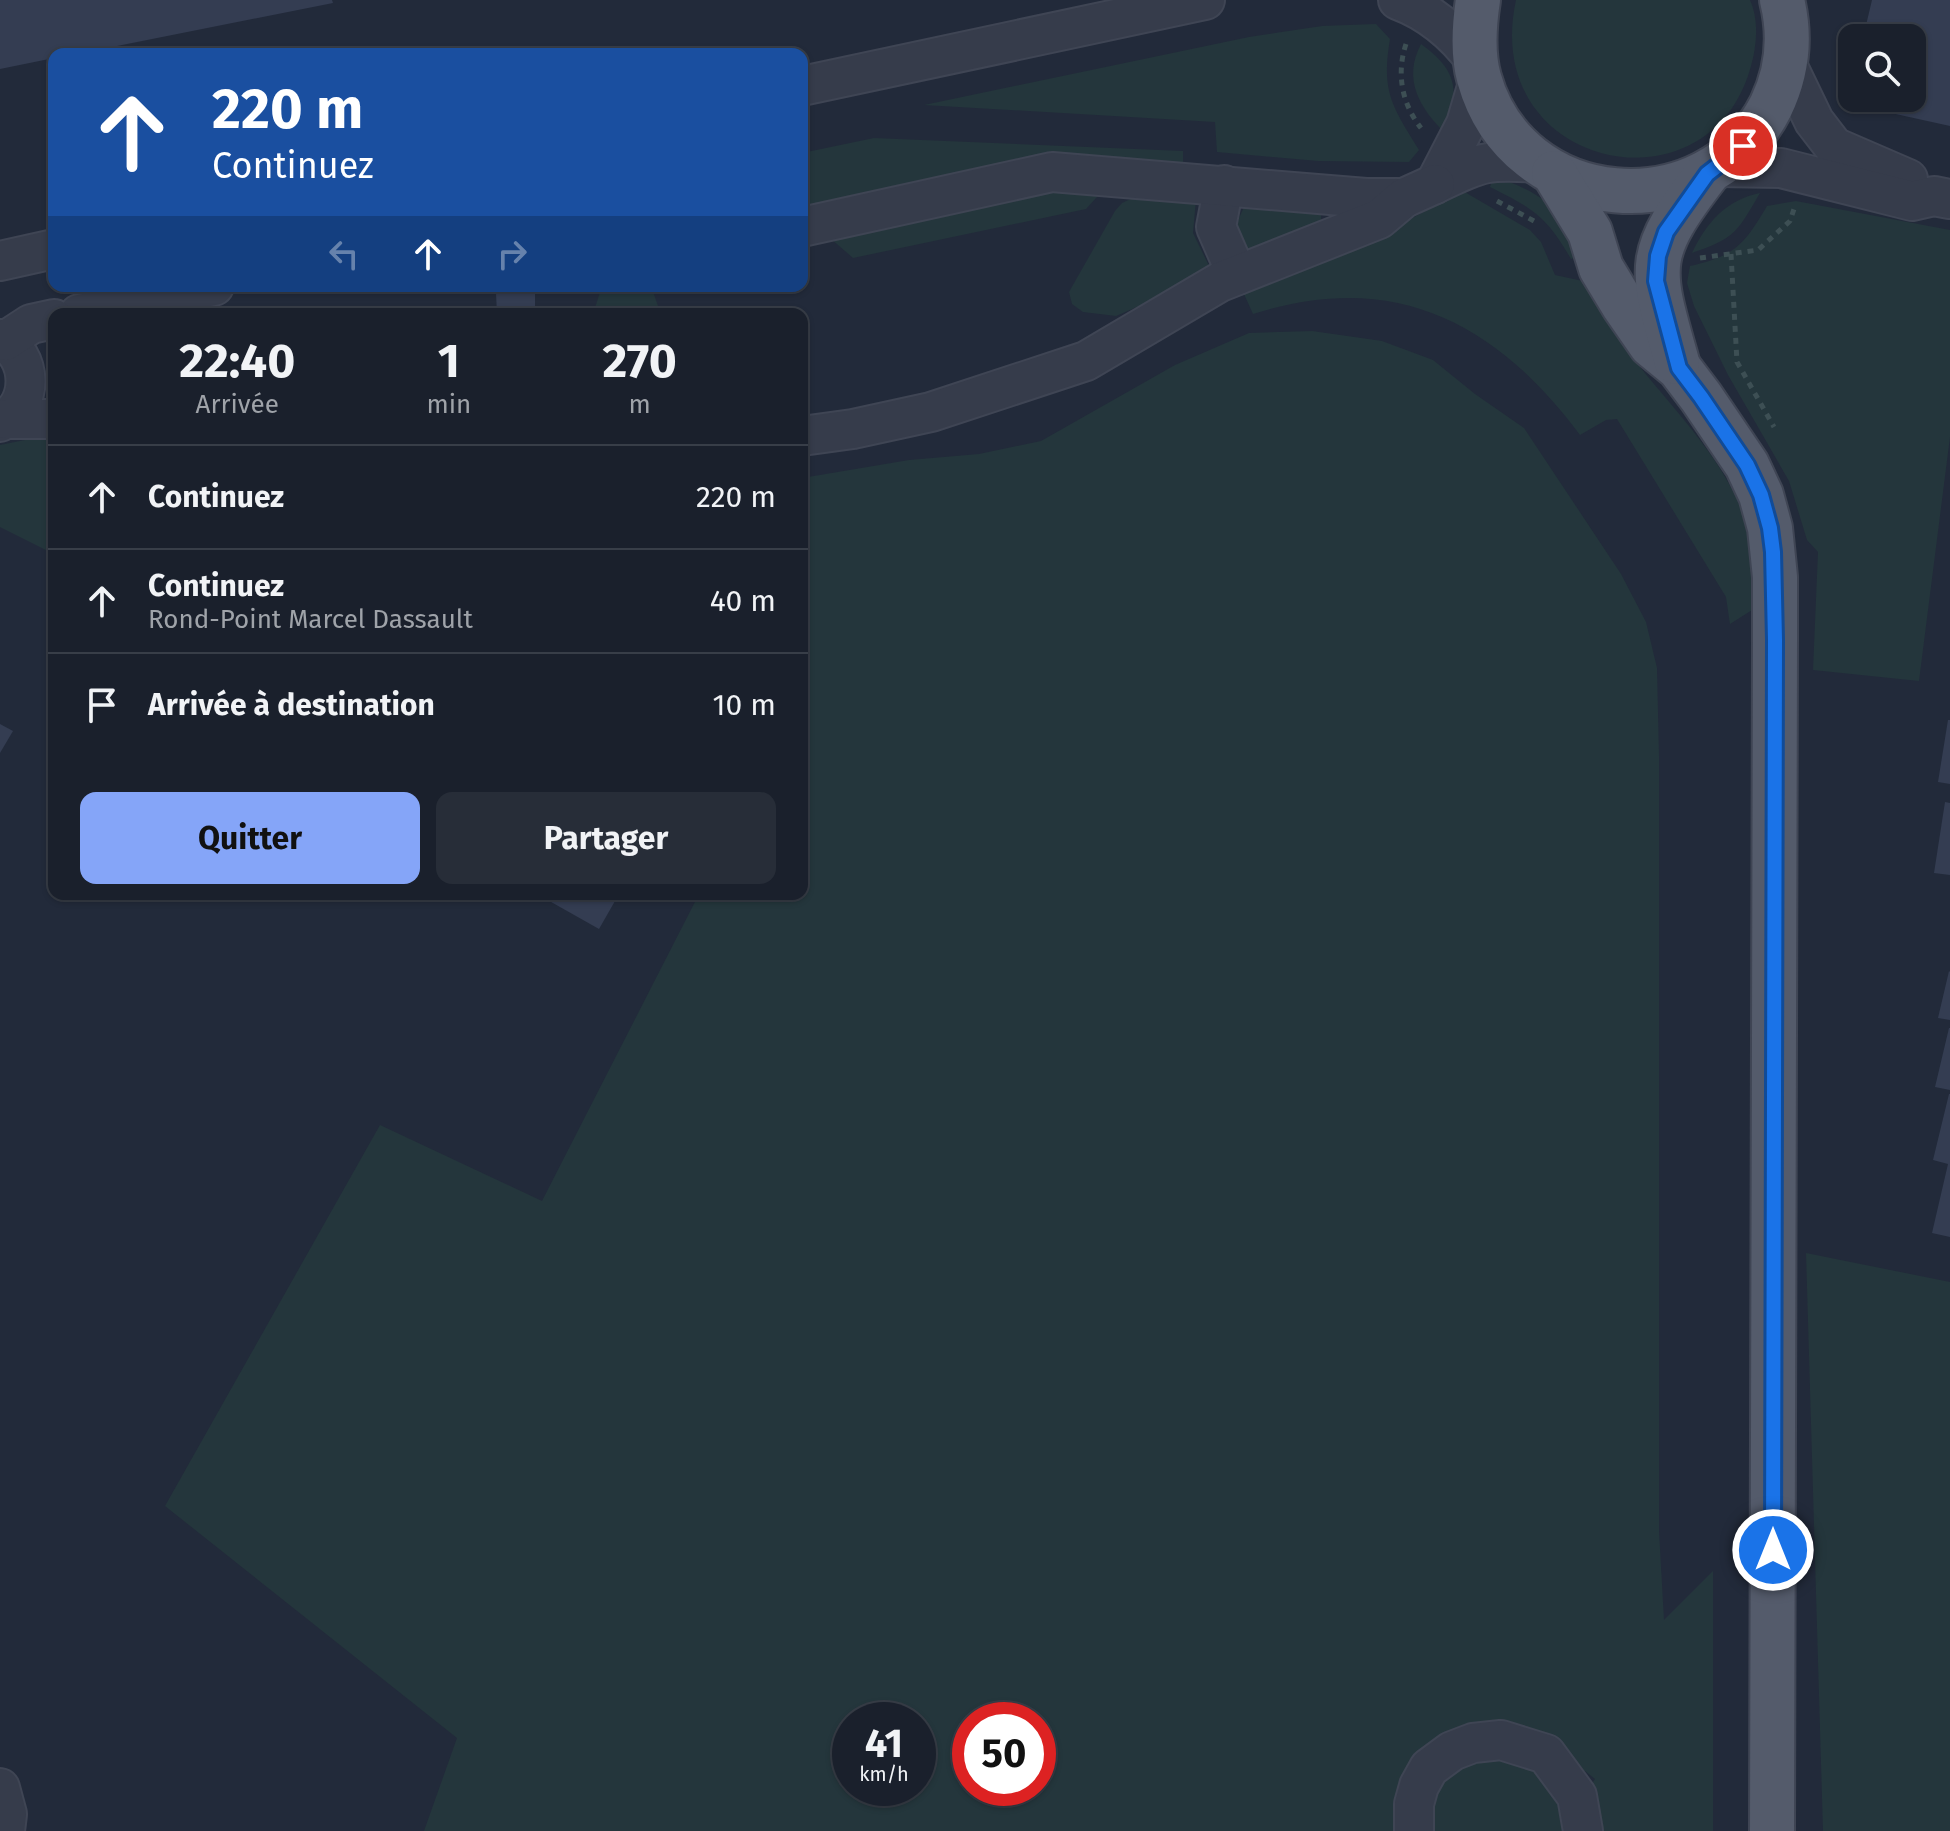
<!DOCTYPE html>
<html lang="fr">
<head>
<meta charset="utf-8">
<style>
	:root { --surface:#1a202c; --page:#272d38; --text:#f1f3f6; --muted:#9fa3a9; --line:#383e48; --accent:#85a5f8 }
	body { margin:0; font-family:"Fira Sans",sans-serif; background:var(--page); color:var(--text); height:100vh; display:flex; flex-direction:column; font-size:30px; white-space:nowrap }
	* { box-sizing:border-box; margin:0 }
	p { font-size:26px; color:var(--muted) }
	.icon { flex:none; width:44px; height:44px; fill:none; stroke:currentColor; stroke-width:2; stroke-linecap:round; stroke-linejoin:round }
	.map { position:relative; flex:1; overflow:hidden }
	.side { position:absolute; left:48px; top:308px; width:760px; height:592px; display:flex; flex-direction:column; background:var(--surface); border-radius:16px; box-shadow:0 2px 6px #0004,0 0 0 2px var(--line) }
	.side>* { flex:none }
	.banner { position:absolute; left:48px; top:48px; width:760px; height:244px; border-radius:16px; box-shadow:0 2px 6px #0004,0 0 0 2px var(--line); background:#1a4fa0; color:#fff; overflow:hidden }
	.tools { position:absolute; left:1838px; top:24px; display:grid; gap:16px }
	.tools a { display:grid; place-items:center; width:88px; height:88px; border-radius:16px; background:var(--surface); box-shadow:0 2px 6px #0004,0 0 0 2px var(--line); font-size:40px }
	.speed { position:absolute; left:832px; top:1702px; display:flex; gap:16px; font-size:40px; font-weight:700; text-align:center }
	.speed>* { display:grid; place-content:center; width:104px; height:104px; border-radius:50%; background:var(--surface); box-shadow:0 2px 6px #0004,0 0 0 2px var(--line); line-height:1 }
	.speed small { font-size:20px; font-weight:400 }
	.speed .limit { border:12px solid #d22; background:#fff; color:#111 }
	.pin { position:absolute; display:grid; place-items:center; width:68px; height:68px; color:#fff; margin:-34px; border:4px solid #fff; border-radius:50%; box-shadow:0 2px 8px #0007 }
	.me { position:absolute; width:88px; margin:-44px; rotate:0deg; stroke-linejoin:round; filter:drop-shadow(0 0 6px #0008) }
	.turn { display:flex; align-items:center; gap:28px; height:168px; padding:0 32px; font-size:36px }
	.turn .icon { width:104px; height:104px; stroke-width:2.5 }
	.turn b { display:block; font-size:56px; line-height:68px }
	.lanes { display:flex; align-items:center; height:76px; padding:0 32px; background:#0003; justify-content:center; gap:40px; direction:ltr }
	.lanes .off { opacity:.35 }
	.eta { display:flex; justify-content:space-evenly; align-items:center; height:136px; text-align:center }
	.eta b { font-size:48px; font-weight:700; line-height:56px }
	.button { display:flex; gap:16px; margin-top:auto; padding:16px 32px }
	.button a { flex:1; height:92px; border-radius:16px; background:var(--accent); color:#111; font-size:32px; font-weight:700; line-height:92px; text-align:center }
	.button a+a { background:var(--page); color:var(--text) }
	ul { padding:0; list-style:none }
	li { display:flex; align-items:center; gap:24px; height:104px; padding:0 32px; border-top:2px solid var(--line) }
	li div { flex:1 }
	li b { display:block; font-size:30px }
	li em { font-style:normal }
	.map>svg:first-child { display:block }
</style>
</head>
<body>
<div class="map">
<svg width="1950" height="1831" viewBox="0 0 1950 1831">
	<rect width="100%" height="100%" fill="#222a3a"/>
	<!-- green -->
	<g fill="#24363c" fill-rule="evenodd">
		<path d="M 1516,0 L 1750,0 C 1759,20 1757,45 1751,66 C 1710,219 1479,169 1516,0 Z"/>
		<path d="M 1376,24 L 1390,39 C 1381,92 1392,106 1419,150 L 1409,162 L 1318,161 L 1217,152 L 1215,122 L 924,105 L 1249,37 L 1322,26 Z"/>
		<path d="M 1421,44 C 1461,73 1457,92 1447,135 C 1420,109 1402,80 1421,44 Z"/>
		<path d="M 874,138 L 1183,151 L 1183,164 L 1039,158 L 802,208 L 802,153 Z"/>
		<path d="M 1493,178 C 1515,181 1547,198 1561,216 C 1570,227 1576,243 1583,256 L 1571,259 C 1546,216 1534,209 1490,187 Z"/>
		<path d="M 1052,182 L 1107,186 L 1086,209 L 853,258 L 822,231 Z"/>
		<path d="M 1463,191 L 1530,230 L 1541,242 L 1555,275 L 1592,283 C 1604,309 1616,335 1633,358 C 1671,407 1717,451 1741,508 C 1754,539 1756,572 1760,605 L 1730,624 L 1726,597 L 1617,419 L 1606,420 L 1580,435 C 1495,321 1393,269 1253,314 L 1239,283 L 1401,224 Z"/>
		<path d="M 1760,193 C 1737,232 1736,238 1692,253 C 1707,222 1726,200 1760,193 Z"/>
		<path d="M 1135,197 L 1196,199 L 1193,233 L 1213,274 L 1116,316 L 1083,312 L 1072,304 L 1069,292 L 1115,211 L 1122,203 Z"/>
		<path d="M 1796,201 L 1950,230 L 1950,437 L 1919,681 L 1813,670 L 1818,552 L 1807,540 L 1789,481 L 1728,375 L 1694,306 L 1687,283 L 1690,266 C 1735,256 1744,245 1767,206 Z"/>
		<path d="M 1253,204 L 1321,208 L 1321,229 L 1251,251 L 1241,247 L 1236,225 L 1244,207 Z"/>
		<path d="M 602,286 L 651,286 L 658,306 L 655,314 L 593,314 Z"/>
		<path d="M 1312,331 L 1382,341 L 1433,360 L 1475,394 L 1524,428 L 1621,574 L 1646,622 L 1657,668 L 1659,756 L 1659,1531 L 1664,1620 L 1713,1571 L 1713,1831 L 1596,1831 L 1588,1789 L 1595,1779 L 1585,1771 L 1578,1780 L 1461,1736 L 1407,1831 L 424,1831 L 457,1738 L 165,1506 L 380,1125 L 542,1201 L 699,894 L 802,894 L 802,486 L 808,477 L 909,460 L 979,454 L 1041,441 L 1175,365 L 1249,333 ZM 850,1720 L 918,1720 L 918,1788 L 850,1788 ZM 970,1720 L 1038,1720 L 1038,1788 L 970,1788 Z"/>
		<path d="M 35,438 L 54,439 L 54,554 L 0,527 L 0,445 Z"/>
		<path d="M 1806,1253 L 1950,1282 L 1950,1831 L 1823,1831 Z"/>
		<path d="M 1455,1756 L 1538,1760 L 1577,1831 L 1421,1831 L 1429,1781 Z"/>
	</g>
	<!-- building -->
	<g fill="#343d52">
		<path d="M 0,0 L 332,0 L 333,3 L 77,54 L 54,54 L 54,58 L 0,69 Z"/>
		<path d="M 1872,0 L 1950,0 L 1950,126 L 1882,111 L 1874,98 L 1912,98 L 1912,38 L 1863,38 Z"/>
		<path d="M 535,292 L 535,314 L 497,314 L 496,293 Z"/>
		<path d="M 1948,720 L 1950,720 L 1950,784 L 1938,782 Z"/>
		<path d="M 0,724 L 13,731 L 0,753 Z"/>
		<path d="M 1945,802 L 1950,803 L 1950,875 L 1934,873 Z"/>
		<path d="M 537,894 L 619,894 L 599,929 Z"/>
		<path d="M 1949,971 L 1950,972 L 1950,1020 L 1938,1018 Z"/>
		<path d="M 1949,1028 L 1950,1028 L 1950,1090 L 1935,1087 Z"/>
		<path d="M 1949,1094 L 1950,1094 L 1950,1237 L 1932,1233 L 1948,1164 L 1933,1160 Z"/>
	</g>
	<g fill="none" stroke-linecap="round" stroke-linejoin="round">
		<defs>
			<g id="minor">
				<path d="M 1398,0 C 1430,12 1455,33 1475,60"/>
				<path d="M 1786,63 L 1814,121 L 1834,147 L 1908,179"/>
				<path d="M 1479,80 L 1466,124 L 1435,184 C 1481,162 1486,159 1538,163"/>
				<path d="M 802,86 L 1205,0"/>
				<path d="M 1718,167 L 1781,168 L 1912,201 L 1934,196 L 1950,199"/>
				<path d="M 1224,185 L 1216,227 L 1237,275"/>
				<path d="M 802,227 L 1052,172 L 1366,198 L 1404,198"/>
				<path d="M 0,261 L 54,249"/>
				<path d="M 79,314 L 214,286"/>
				<path d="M 0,339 C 33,355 35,406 0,422"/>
				<path d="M 5,341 L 31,324 L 54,319"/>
				<path d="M 6,419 L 54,419"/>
				<path d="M 802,436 L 853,429 L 931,412 L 1086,361 L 1220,282 L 1379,219 L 1404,198 L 1435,184"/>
				<path d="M 0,1788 L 7,1814 L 5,1831"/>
				<path d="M 1414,1831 L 1414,1804 L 1419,1786 L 1429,1768 L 1452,1751 L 1473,1743 L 1501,1740 L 1546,1754 L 1577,1796 L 1583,1831"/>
			</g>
			<g id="major">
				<path d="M 1478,0 C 1474,26 1472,53 1479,78 C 1517,215 1707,231 1771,106 C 1788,71 1791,37 1782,0"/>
				<path d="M 1554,173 L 1590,232 L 1601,268 L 1624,306 L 1651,345 L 1679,368 L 1701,397 L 1747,465 L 1761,495 L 1770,528 L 1775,577 L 1775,640 L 1772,1831"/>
				<path d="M 1677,362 C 1650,266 1644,256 1707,174"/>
			</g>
		</defs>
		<!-- minor casing -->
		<use href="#minor" stroke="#3f4554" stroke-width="42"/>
		<!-- major casing -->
		<use href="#major" stroke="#3f4554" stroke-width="48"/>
		<!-- path -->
		<g stroke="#3d4f54" stroke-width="5" stroke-dasharray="6 6" stroke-linecap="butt">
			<path d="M 1406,44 C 1396,74 1402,104 1421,128"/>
			<path d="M 1497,201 L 1534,221"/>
			<path d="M 1731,254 L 1737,362 L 1774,427"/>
			<path d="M 1700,258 L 1758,250 L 1790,221 L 1794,209"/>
		</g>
		<!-- minor -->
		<use href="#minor" stroke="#363c4b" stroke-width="38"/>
		<!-- major -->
		<use href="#major" stroke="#545b6b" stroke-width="44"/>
	</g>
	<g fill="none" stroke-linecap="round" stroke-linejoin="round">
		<defs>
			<path id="route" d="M 1743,146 L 1707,174 L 1666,232 L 1658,256 L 1656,281 L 1679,368 L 1701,397 L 1747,465 L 1761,495 L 1770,528 L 1773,552 L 1775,640 L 1773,1550"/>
		</defs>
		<!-- route casing -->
		<use href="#route" stroke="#114b97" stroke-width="20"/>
		<!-- route -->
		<use href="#route" stroke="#1a73e8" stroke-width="14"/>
	</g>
</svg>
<div class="tools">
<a><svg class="icon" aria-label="search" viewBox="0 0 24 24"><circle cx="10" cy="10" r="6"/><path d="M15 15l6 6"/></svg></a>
</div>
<div class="speed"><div>41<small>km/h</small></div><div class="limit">50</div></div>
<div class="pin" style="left:1743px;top:146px;background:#d93025"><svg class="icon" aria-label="arrive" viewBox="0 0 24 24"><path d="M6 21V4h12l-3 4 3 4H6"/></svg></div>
<svg class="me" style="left:1773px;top:1550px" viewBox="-20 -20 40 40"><circle r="17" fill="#1a73e8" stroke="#fff" stroke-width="3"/><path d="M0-11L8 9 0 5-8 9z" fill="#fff"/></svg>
<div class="banner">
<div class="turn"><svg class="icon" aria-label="ahead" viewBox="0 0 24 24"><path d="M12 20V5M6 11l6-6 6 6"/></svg><div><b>220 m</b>Continuez</div></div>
<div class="lanes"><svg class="icon off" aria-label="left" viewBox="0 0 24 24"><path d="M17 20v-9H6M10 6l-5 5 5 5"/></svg><svg class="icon" aria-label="ahead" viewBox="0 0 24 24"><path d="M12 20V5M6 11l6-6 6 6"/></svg><svg class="icon off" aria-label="right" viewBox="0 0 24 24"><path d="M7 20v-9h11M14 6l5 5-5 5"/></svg></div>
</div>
<section class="side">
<div class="eta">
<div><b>22:40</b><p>Arrivée</p></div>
<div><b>1</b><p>min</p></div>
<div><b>270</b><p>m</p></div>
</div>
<ul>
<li><svg class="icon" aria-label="ahead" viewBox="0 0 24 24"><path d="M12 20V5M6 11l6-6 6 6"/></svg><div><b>Continuez</b></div><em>220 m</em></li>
<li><svg class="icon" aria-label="ahead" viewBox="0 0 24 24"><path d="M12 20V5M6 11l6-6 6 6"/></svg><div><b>Continuez</b><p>Rond-Point Marcel Dassault</p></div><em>40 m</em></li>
<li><svg class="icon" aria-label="arrive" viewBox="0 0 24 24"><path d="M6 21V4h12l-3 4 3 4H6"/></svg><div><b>Arrivée à destination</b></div><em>10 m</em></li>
</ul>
<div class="button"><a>Quitter</a><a>Partager</a></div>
</section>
</div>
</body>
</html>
